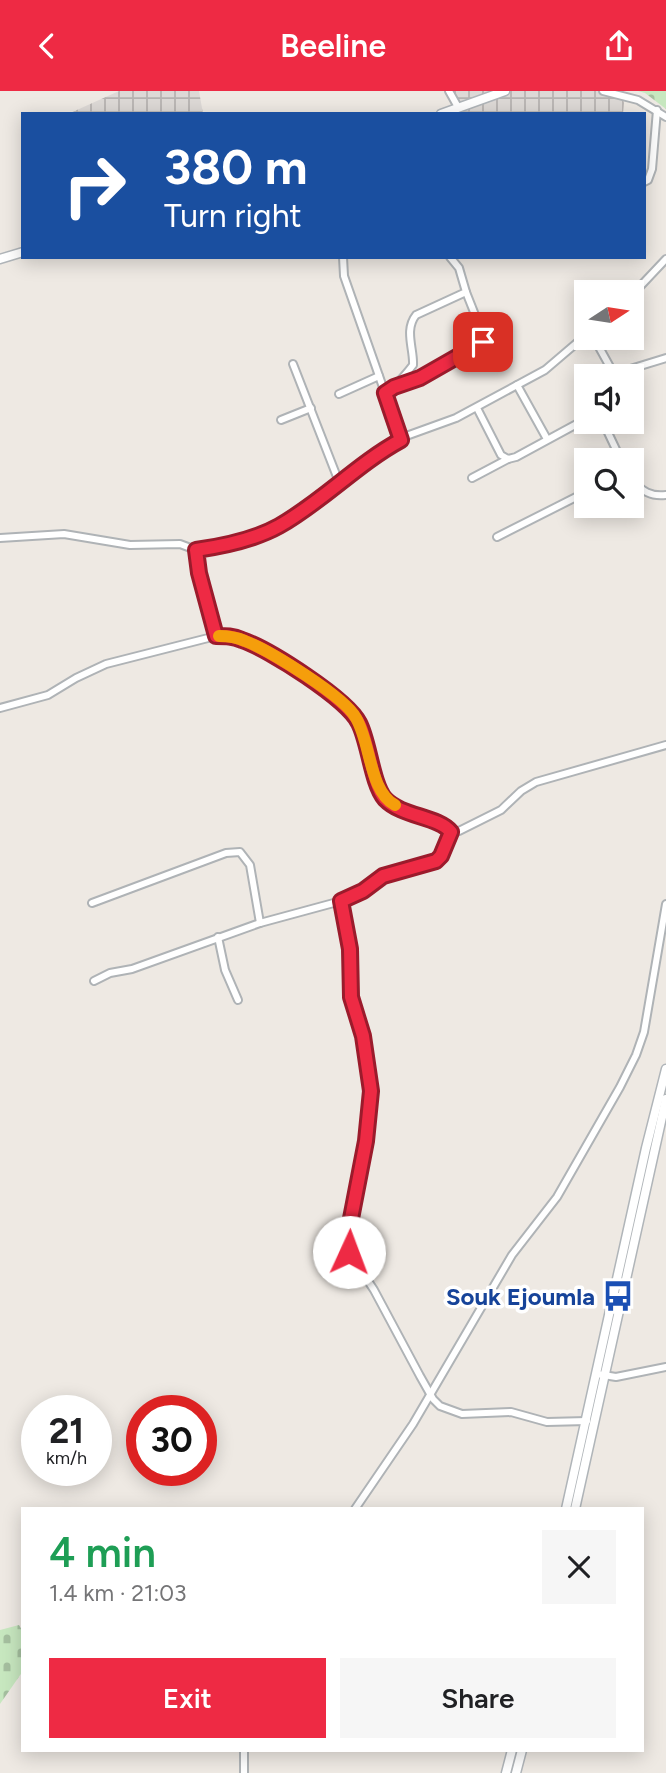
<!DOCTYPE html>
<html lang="en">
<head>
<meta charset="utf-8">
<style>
	:root { --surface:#fff; --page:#f6f6f6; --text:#202124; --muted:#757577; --accent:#ee2a44 }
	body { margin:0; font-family:Figtree,sans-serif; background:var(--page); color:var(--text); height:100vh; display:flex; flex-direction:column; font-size:26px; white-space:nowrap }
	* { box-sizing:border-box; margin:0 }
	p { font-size:23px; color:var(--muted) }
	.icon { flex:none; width:38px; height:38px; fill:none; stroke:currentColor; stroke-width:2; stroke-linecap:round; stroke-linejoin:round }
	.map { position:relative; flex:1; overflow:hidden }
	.side { position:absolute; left:21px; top:1416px; width:623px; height:245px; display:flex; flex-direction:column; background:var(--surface); border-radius:0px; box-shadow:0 4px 18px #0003 }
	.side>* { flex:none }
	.top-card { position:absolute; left:21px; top:21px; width:625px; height:147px; border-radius:0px; box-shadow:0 4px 18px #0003; background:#1a4fa0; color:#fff; overflow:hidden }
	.needle { width:46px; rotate:78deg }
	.buttons { position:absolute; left:574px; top:189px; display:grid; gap:14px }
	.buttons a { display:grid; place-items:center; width:70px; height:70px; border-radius:0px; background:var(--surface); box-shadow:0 4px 18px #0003; font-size:35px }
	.speed { position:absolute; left:21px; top:1304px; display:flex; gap:14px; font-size:35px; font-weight:700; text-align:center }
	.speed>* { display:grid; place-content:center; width:91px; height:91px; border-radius:50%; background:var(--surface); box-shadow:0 4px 18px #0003; line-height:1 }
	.speed small { font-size:18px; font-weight:400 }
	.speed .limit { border:10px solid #d22; background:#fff; color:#111 }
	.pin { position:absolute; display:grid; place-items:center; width:60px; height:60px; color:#fff; margin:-30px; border-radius:14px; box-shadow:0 4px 10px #0006 }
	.me { position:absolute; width:77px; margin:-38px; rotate:2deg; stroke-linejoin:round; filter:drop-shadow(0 0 5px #0008) }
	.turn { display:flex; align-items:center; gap:24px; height:147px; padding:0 28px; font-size:32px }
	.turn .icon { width:91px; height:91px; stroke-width:2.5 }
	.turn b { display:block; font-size:49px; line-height:60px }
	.round { display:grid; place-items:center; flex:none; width:74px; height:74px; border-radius:0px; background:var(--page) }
	.overview { display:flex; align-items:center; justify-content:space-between; height:119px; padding:0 28px }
	h1 { font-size:42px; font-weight:600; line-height:52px; color:#1e9e55 }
	.cta { display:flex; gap:14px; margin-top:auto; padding:14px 28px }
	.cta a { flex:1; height:80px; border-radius:0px; background:var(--accent); color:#fff; font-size:28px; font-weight:600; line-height:80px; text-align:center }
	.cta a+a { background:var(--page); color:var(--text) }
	header { display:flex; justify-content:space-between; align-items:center; height:91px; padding:0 28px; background:var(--accent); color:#fff; font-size:32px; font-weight:600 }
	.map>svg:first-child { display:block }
</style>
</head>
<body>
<header><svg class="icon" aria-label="back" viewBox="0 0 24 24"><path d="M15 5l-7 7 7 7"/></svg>Beeline<svg class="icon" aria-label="share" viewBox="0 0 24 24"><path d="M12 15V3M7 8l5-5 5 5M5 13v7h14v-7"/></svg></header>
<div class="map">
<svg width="666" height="1682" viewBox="0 0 666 1682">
	<defs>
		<pattern id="industrial-grid" width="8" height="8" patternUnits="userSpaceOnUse" patternTransform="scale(1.75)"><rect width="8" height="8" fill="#ddd9d6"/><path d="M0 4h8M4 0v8" fill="none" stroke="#b6b3b1"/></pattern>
		<pattern id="cemetery-stones" width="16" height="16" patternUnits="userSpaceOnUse" patternTransform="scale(1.75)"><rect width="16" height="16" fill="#c7e7bf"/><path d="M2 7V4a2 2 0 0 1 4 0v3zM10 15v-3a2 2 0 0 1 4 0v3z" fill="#a5bf9f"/></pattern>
	</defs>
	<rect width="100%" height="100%" fill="#eee9e3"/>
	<!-- industrial -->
	<g fill="url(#industrial-grid)">
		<path d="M 119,0 L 199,0 L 203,23 L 68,23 Z"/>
		<path d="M 445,0 L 621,0 L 624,12 L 623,23 L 454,23 L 453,13 Z"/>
	</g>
	<!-- cemetery -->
	<g fill="url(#cemetery-stones)">
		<path d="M 638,0 L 666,0 L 666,18 L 645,2 Z"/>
		<path d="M 19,1534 L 23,1541 L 23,1580 L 0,1613 L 0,1539 Z"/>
	</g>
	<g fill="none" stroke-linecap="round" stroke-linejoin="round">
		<defs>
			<g id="minor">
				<path d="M 449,0 L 458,16"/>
				<path d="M 603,0 L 638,9 L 666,26"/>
				<path d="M 644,91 L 648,89 L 652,78 L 657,19"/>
				<path d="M 343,166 L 344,185 L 385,302"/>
				<path d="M 632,204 L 666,168"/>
				<path d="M 594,247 L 615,285"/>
				<path d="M 293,273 L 339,391"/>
				<path d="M 614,283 L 666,267"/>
				<path d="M 517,294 L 547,348"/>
				<path d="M 394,296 L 420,287 L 482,254 L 483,244 L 466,201"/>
				<path d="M 339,303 L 379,285"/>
				<path d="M 477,317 L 501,364 L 508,368 L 516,366 L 586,328"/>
				<path d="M 281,329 L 311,317"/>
				<path d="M 603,331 L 621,369"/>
				<path d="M 401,349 L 385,302 C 394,297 406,283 413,274 C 414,258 404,239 416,224 L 466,201 L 459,177 L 450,166"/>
				<path d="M 472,387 L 508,368"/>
				<path d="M 632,389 C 642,400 651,406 666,404"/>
				<path d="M 497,446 L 586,401"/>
				<path d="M 0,447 L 64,443 L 130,454 L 180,453 L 196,459 L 252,447 L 278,436 L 304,419 L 386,357 L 409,344 L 456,327 L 545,279 L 586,244"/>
				<path d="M 196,459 L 199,482 L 216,545"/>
				<path d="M 0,617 L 48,604 L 76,587 L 106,573 L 216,545 C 226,545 233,545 242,549 C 269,558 347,608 359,632 C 369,651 372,693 385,708 C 402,726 437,725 451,741"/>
				<path d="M 341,810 L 350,858 L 351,906 L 363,945 L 371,1000 L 366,1050 L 348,1143 L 349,1161 L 374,1199 L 420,1285 L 433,1308 L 440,1315 L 462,1323 L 511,1321 L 547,1331 L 587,1330"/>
				<path d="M 92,812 L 226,762 L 240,761 L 250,774 L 260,832"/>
				<path d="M 218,846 L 225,879 L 238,909"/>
				<path d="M 94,890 L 110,882 L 132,878 L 260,832 L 341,810 L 363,800 L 383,785 L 436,770 L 441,765 L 451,741 L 459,740 L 501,719 L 521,700 L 536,691 L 666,654"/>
				<path d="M 597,1283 L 616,1286 L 666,1276"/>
				<path d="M 355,1418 L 413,1333 L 512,1164 L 557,1106 L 620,996 L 636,964 L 644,941 L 666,813"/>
				<path d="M 244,1682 L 244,1659"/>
			</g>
			<g id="secondary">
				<path d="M 441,23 L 505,0"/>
				<path d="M 0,168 L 23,161"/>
				<path d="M 566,1418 L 646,1057 L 666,978"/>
				<path d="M 575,1418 L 666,1008"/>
				<path d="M 506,1682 L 512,1659"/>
				<path d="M 516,1682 L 522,1659"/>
			</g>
		</defs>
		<!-- minor casing -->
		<use href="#minor" stroke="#afb3b6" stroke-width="10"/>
		<!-- secondary casing -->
		<use href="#secondary" stroke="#b0b5b9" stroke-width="11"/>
		<!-- minor -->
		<use href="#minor" stroke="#fff" stroke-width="6"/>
		<!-- secondary -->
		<use href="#secondary" stroke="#fff" stroke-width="8"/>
	</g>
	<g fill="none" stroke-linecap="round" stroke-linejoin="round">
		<defs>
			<path id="route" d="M 349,1161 L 348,1143 L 366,1050 L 371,1000 L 363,945 L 351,906 L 350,858 L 341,810 L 363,800 L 383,785 L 436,770 L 441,765 L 451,741 C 438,725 402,726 385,708 C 372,693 369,651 359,632 C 347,608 269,558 242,549 C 233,545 226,545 216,545 L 199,482 L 196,459 C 224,455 254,449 279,435 C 322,411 357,373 401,349 L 385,302 L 394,296 L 420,287 L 483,251"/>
		</defs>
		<!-- route casing -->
		<use href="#route" stroke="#9b1b2c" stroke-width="18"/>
		<!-- route -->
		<use href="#route" stroke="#ee2a44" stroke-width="12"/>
		<!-- slow -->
		<path stroke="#f59e0b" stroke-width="12" d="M 219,545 C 228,545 236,546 245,550 C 269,559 345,606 356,627 C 371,652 369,700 395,714"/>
	</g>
	<!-- icons -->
	<defs>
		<symbol id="bus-bare" viewBox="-9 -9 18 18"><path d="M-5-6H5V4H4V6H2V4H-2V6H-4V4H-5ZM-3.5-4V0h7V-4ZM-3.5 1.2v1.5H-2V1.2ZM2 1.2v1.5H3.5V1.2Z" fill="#1a4fb4" stroke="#fff" stroke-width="2.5" paint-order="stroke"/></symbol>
	</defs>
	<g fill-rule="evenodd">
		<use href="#bus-bare" x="596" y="1183" width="44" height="44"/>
	</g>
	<g text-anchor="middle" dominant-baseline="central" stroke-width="7" stroke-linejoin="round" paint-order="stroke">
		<!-- transit labels -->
		<g font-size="24" font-weight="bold" fill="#164399" stroke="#fff" text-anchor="end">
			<text x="595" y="1205">Souk Ejoumla</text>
		</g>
	</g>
</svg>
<div class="buttons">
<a><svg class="needle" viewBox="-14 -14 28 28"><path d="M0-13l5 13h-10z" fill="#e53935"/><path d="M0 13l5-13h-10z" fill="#757577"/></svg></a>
<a><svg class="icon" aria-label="sound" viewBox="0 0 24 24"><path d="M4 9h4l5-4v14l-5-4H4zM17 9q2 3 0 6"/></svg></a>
<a><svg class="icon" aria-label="search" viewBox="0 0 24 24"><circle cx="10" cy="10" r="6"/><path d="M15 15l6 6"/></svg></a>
</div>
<div class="speed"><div>21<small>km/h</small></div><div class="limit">30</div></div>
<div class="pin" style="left:483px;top:251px;background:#d93025"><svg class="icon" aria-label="arrive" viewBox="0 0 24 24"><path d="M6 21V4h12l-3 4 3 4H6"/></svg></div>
<svg class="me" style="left:349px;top:1161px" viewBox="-20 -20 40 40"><circle r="19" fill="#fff"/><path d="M0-13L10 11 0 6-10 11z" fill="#ee2a44"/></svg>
<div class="top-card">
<div class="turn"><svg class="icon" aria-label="right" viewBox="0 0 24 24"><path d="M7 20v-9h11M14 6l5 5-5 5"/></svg><div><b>380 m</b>Turn right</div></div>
</div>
<section class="side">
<div class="overview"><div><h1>4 min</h1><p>1.4 km · 21:03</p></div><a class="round"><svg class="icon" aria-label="close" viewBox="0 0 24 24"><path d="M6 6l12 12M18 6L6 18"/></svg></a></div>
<div class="cta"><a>Exit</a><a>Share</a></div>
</section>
</div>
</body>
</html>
